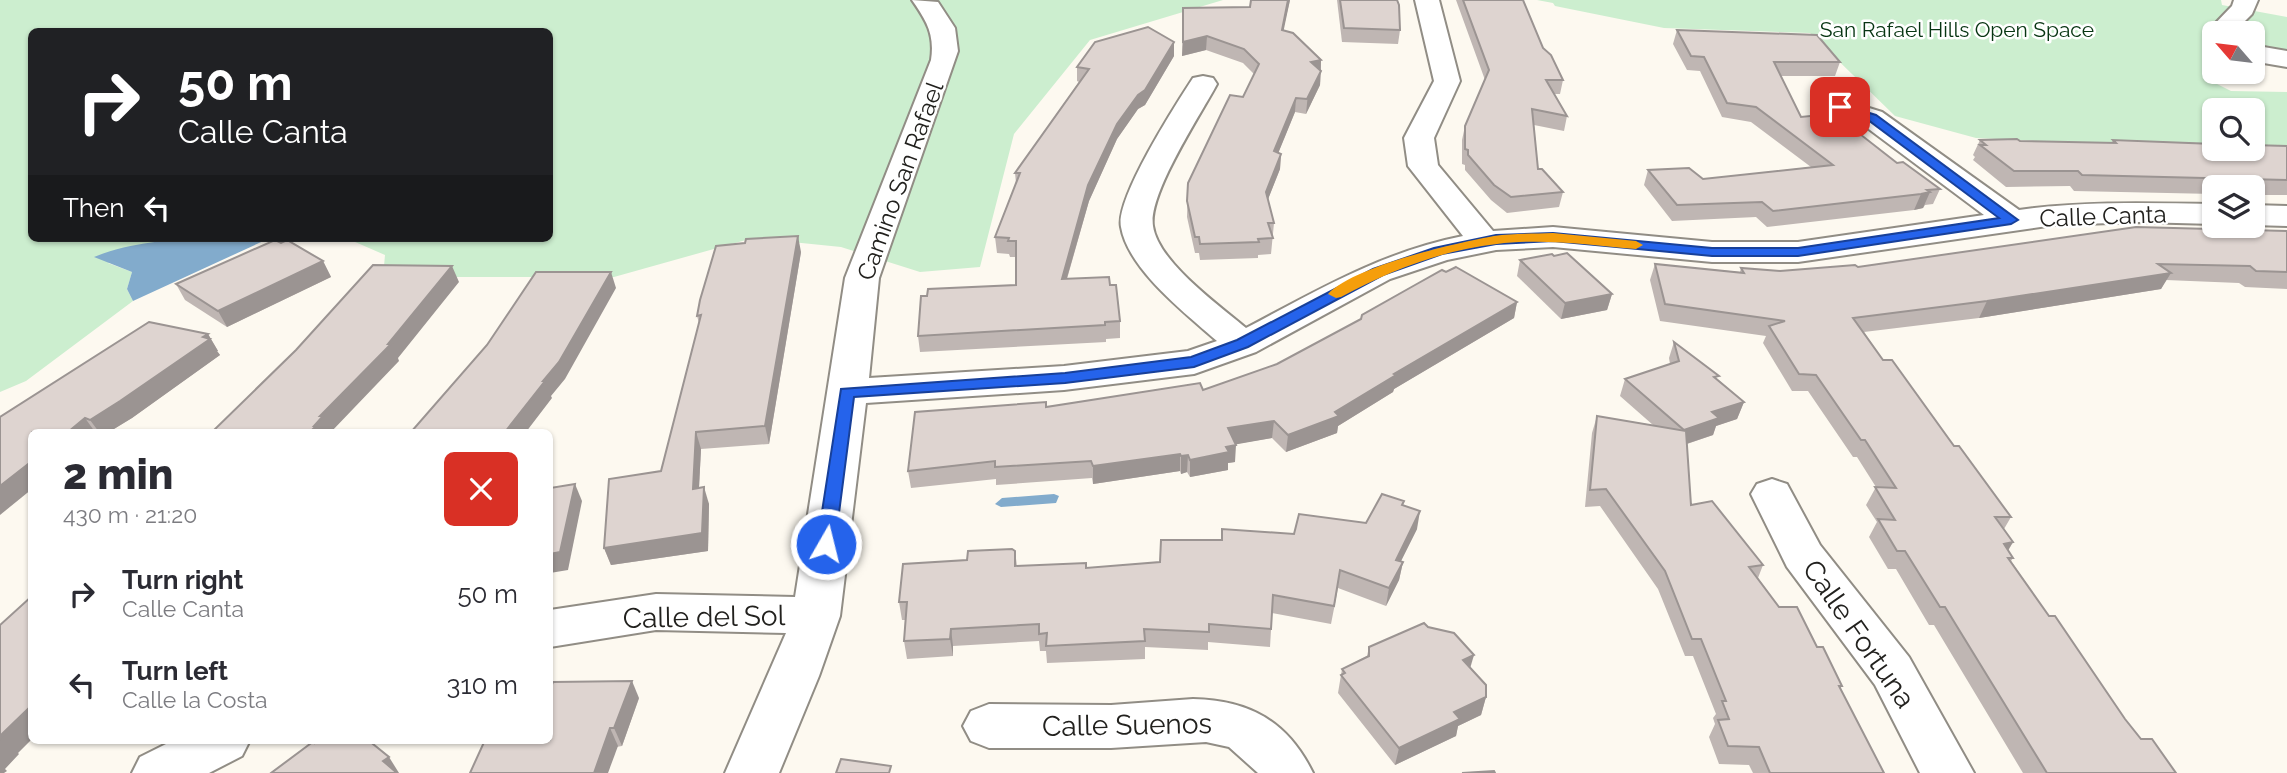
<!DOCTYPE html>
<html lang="en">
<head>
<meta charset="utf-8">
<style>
	:root { --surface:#fff; --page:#f7f7f7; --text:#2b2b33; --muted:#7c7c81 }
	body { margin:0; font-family:Raleway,sans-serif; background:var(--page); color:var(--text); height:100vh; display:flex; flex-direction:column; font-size:26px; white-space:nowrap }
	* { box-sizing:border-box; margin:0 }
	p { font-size:23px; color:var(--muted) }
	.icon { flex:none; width:38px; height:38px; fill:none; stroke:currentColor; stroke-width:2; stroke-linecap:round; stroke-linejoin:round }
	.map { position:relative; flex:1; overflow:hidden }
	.side { position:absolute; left:28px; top:429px; width:525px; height:315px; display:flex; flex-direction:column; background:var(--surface); border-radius:10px; box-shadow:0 2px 5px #0004 }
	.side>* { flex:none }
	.banner { position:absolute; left:28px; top:28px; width:525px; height:214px; border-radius:10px; box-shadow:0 2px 5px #0004; background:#202124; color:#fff; overflow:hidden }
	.needle { width:46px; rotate:298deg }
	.buttons { position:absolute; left:2202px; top:21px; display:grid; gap:14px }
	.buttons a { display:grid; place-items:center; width:63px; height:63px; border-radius:10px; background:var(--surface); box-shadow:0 2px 5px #0004; font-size:35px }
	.pin { position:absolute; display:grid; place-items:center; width:60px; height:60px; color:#fff; margin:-30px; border-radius:14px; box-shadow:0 4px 10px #0006 }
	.me { position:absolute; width:77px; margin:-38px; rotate:8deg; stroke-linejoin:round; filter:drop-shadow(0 0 5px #0008) }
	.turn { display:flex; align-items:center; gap:24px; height:147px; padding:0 35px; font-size:32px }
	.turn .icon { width:91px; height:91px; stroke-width:2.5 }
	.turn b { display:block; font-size:49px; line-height:60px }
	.then { display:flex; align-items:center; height:66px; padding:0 35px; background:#0003; gap:14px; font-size:26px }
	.round { display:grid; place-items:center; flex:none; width:74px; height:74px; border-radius:10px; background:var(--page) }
	.summary { display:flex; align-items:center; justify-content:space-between; height:119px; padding:0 35px }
	h1 { font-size:42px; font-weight:800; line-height:52px }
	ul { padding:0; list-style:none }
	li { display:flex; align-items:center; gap:21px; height:91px; padding:0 35px }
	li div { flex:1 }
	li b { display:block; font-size:26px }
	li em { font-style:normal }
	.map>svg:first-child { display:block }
</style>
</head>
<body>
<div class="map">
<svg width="2287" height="773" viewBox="0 0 2287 773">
	<rect width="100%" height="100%" fill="#fdf9f0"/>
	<!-- green -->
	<g fill="#cceecf" fill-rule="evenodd">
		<path d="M 0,0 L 1223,0 L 1090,40 L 1014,134 L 980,267 L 920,272 L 841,247 L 753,238 L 614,277 L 383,277 L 385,255 L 346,238 L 550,238 L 550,32 L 32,32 L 32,238 L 208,238 L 164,240 L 108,263 L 132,272 L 127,289 L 133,301 L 26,381 L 0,392 Z"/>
		<path d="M 1537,0 L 2221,0 L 2222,5 L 2287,17 L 2287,53 L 2252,52 L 2252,33 L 2214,33 L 2214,65 L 2207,79 L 2231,91 L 2287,92 L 2287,153 L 1976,138 L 1895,116 L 1810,33 L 1664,28 L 1555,6 L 1553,3 ZM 2214,110 L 2252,110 L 2252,149 L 2214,149 Z"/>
	</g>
	<!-- water -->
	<g fill="#82abcc">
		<path d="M 208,238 L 270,238 L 133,301 L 127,289 L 132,272 L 94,257 C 131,242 168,240 208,238 Z"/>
		<path d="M 1054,494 L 1059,496 L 1056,503 L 1001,507 L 995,504 L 1002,498 Z"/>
	</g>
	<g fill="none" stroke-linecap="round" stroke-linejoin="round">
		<defs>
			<g id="minor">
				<path d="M 912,0 L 938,2 L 955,28 L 958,51 L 879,278 L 869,378 L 1064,366 L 1188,351 L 1217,341 C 1186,314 1128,269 1121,227 C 1115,199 1176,104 1193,78 L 1203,76 L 1213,78 L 1217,84 C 1201,114 1148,194 1153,226 C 1158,262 1219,305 1246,328 C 1318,290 1382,252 1463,236 L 1408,166 L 1404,138 L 1434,81 L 1415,0 L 1439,0 L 1460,81 L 1434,138 L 1438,165 L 1493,231 L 1553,227 L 1712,242 L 1798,242 L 1984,215 L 1862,124 L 1830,113 L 1826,107 L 1830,101 L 1840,99 L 1882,112 L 2019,210 C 2083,201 2148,203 2214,204 L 2214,224 L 2139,222 L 2054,225 L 1798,262 L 1712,262 L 1553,247 L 1496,250 L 1447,260 L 1390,279 L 1256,352 L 1194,374 L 1064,390 L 866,403 L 840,616 L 819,676 L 779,773 L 725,773 L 786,633 L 656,630 L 550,647 L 550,610 L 656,594 L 795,597 L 845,278 L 931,60 C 935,34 926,20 912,0 Z"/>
				<path d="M 2234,0 L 2258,0 L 2252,14 L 2233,33 L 2214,33 L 2214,39 L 2210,38 L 2206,33 L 2232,6 Z"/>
				<path d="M 2252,45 L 2287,51 L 2287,67 L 2252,61 Z"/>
				<path d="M 2252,205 L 2287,206 L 2287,226 L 2252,225 Z"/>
				<path d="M 1772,479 L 1787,484 L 1820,545 L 1909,657 L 1974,773 L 1920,773 L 1875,685 L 1787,567 L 1751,494 L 1757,484 Z"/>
				<path d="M 1193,699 C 1250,700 1288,722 1313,773 L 1258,773 L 1229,747 L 1206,742 L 1111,748 L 989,748 L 971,741 L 963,726 L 971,711 L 989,704 L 1111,705 Z"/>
				<path d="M 174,740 L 250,740 L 242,756 L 209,773 L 132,773 L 140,757 Z"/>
			</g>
		</defs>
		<!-- minor casing -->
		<use href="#minor" stroke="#918d85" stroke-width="4"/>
		<!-- minor -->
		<use href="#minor" fill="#fff" fill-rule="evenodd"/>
	</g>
	<!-- wall -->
	<g fill="#bfb6b3">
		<path d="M 1290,0 L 1283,30 L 1321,60 L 1321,71 L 1320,85 L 1306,114 L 1295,112 L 1278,153 L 1281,154 L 1280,169 L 1268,199 L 1274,223 L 1271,254 L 1258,255 L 1258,258 L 1200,260 L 1199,253 L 1195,253 L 1187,217 L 1188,183 L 1243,97 L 1254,74 L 1243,63 L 1206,50 L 1182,56 L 1183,8 L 1250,7 Z"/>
		<path d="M 1337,0 L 1397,0 L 1400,30 L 1398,44 L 1342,42 Z"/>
		<path d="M 1456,0 L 1523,0 L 1543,48 L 1563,80 L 1560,94 L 1554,94 L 1567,116 L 1564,131 L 1534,125 L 1538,169 L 1563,192 L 1559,207 L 1507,213 L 1491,200 L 1465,170 L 1465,165 L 1462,164 L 1462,140 L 1465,126 L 1485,80 Z"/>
		<path d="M 1677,30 L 1840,62 L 1835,76 L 1781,76 L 1801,117 L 1897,163 L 1940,189 L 1933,204 L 1925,205 L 1923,208 L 1914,210 L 1767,227 L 1756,217 L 1672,221 L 1644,185 L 1648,170 L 1703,179 L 1811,167 L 1751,122 L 1722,117 L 1700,71 L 1687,70 L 1673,44 Z"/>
		<path d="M 1174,56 L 1145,105 L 1138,109 L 1117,139 L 1089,201 L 1067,279 L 1110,285 L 1120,321 L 1120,338 L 1106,339 L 1106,342 L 920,352 L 918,336 L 1016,285 L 1016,257 L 1010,257 L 1009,254 L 997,253 L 995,237 L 1016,183 L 1015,173 L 1079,82 L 1077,81 L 1077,67 Z"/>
		<path d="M 1980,140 L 2111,143 L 2113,140 L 2287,146 L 2287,195 L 2252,195 L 2252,187 L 2214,187 L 2214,194 L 2074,191 L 2070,186 L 2006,187 L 1973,160 L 1975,157 L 1973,155 Z"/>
		<path d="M 2287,231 L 2287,289 L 2245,287 L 2239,283 L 2166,280 L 2161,289 L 1979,318 L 1864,332 L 1883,360 L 2011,517 L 2004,529 L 2013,542 L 2008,551 L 2013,558 L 2011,561 L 2049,616 L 2125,719 L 2141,739 L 2176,773 L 2023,773 L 1934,625 L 1929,625 L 1896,569 L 1888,569 L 1869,537 L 1877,522 L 1866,505 L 1876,487 L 1857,457 L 1853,457 L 1808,391 L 1792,391 L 1763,343 L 1766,336 L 1660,321 L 1650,280 L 1655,264 L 1740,272 L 1741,268 L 1780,271 L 1858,267 Z"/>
		<path d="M 801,252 L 769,444 L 701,449 L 699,488 L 709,504 L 708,551 L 611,565 L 604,548 L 661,471 L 699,323 L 697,316 Z"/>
		<path d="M 1520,260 L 1612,294 L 1607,310 L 1561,319 L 1517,276 Z"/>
		<path d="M 323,261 L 331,277 L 227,327 L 185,300 L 176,284 Z"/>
		<path d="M 1517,302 L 1514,318 L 1394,389 L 1393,392 L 1338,426 L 1337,433 L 1286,452 L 1272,438 L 1235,444 L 1235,462 L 1228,463 L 1228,470 L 1190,477 L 1187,472 L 1181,474 L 1180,471 L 1093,484 L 1092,478 L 996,485 L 996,479 L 911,488 L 908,471 L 1046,407 L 1203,390 Z"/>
		<path d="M 208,334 L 218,351 L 217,351 L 220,355 L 132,418 L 109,432 L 32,432 L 0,417 Z"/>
		<path d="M 1674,342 L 1744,402 L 1737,419 L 1716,426 L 1713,435 L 1687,444 L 1691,505 L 1763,565 L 1758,578 L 1779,607 L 1817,647 L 1842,686 L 1840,689 L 1884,773 L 1753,773 L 1749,765 L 1719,764 L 1709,737 L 1715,724 L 1713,718 L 1716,714 L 1693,656 L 1685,656 L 1658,589 L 1600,506 L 1585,507 L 1592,433 L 1597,416 L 1653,425 L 1620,396 L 1625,379 L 1670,364 L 1669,358 Z"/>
		<path d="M 1403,505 L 1417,529 L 1401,561 L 1403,562 L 1399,580 L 1386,606 L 1338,588 L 1331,624 L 1272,613 L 1270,647 L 1208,642 L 1208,650 L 1145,647 L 1145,659 L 1047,663 L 1046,651 L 1040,651 L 1039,641 L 953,646 L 953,656 L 907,659 L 904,641 L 905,620 L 902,620 L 899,602 L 967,560 L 1015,551 L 1017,566 L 1086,568 L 1160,562 L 1222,540 L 1294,534 L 1366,523 Z"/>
		<path d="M 1369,647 L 1471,668 L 1486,697 L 1481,715 L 1458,726 L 1456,736 L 1395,765 L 1338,693 L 1342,669 L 1367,656 Z"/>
		<path d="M 639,698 L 622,746 L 470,773 Z"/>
	</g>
	<!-- shaded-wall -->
	<g fill="#9b9492">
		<path d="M 1288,0 L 1290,0 L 1281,43 L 1282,30 Z"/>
		<path d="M 1207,36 L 1206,50 L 1182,56 L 1183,42 Z"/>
		<path d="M 1174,42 L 1174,56 L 1145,105 L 1138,109 L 1117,139 L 1089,201 L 1062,295 L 1062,279 L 1088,185 L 1117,124 Z"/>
		<path d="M 1321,60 L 1320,85 L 1306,114 L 1311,62 Z"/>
		<path d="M 1296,98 L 1295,112 L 1273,166 L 1274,151 Z"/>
		<path d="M 1281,154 L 1280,169 L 1265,207 L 1266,192 Z"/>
		<path d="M 1930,192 L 1923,208 L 1914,210 L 1921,194 Z"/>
		<path d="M 798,236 L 801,252 L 769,444 L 765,426 Z"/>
		<path d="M 323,261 L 331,277 L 227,327 L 218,311 Z"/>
		<path d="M 452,266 L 459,282 L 398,358 L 399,361 L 331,432 L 310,432 L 320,416 L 388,344 Z"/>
		<path d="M 611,272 L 616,288 L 565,379 L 551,396 L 552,398 L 526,432 L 505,432 L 543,381 Z"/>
		<path d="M 2171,273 L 2161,289 L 1979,318 L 1987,301 Z"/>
		<path d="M 1612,294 L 1607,310 L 1561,319 L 1565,303 Z"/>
		<path d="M 1517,302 L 1514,318 L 1394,389 L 1393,392 L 1338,426 L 1337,433 L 1286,452 L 1288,435 L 1335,412 L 1394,374 Z"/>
		<path d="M 208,334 L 218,351 L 217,351 L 220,355 L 132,418 L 109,432 L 99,432 L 90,420 Z"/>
		<path d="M 1744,402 L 1737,419 L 1716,426 L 1713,435 L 1677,447 L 1684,430 L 1712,412 Z"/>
		<path d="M 85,418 L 95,432 L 68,432 Z"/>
		<path d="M 1274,421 L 1272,438 L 1227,446 L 1228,428 Z"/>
		<path d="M 696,432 L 701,449 L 698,506 L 693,489 Z"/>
		<path d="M 1236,445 L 1235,462 L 1228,463 L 1228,470 L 1190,477 L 1190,460 L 1226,447 Z"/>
		<path d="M 1180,454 L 1180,471 L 1093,484 L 1093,466 Z"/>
		<path d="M 1188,455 L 1187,472 L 1181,474 L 1181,456 Z"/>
		<path d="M 32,461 L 32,489 L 0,515 L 0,486 Z"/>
		<path d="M 575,484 L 582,501 L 568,570 L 550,573 L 550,554 Z"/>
		<path d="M 704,487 L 709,504 L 708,551 L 611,565 L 604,548 Z"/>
		<path d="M 1420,511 L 1417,529 L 1393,577 L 1396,560 Z"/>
		<path d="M 2013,542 L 2002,560 L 2004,544 Z"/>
		<path d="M 1403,562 L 1399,580 L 1386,606 L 1389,588 Z"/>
		<path d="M 951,629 L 953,646 L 953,656 L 950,639 Z"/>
		<path d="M 1474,655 L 1469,672 L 1463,660 Z"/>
		<path d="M 632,681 L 639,698 L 622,746 L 614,728 Z"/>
		<path d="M 1486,697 L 1481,715 L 1458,726 L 1456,736 L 1395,765 L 1399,748 L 1454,712 Z"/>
		<path d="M 32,705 L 32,739 L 18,753 L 19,754 L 5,769 L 7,771 L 4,773 L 0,773 L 0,736 Z"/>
		<path d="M 610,728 L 618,746 L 608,773 L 594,773 Z"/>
		<path d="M 389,757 L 399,773 L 391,773 L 383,761 Z"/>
	</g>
	<!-- building -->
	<g fill="#ded4d0" stroke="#9b9492" stroke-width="2">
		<path d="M 1251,0 L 1288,0 L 1282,30 L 1293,33 L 1321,60 L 1311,62 L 1321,71 L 1307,99 L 1296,98 L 1274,151 L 1281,154 L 1266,192 L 1274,223 L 1268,223 L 1273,238 L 1258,239 L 1259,242 L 1200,244 L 1199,237 L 1195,237 L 1187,201 L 1188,183 L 1230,95 L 1243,97 L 1259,64 L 1244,49 L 1207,36 L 1183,42 L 1183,8 L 1250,7 Z"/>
		<path d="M 1340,0 L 1397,0 L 1399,5 L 1400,30 L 1344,28 Z"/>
		<path d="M 1463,0 L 1523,0 L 1543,48 L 1551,55 L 1563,80 L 1546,80 L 1567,116 L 1532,109 L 1538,169 L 1542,169 L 1563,192 L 1511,197 L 1494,185 L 1468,155 L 1468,150 L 1465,149 L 1465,126 L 1489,70 Z"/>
		<path d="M 1148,27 L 1174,42 L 1145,90 L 1138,95 L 1117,124 L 1088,185 L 1062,279 L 1109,277 L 1110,285 L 1116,285 L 1120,321 L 1105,322 L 1105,325 L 918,336 L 921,296 L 927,296 L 928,289 L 1016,285 L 1016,241 L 1008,241 L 1009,238 L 995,237 L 1020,173 L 1015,173 L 1089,69 L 1077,67 L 1095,42 Z"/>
		<path d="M 1677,30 L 1817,35 L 1840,62 L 1774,62 L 1801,117 L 1830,114 L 1842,120 L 1897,163 L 1903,162 L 1940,189 L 1927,190 L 1930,192 L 1921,194 L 1773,211 L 1762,202 L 1677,205 L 1648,170 L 1689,168 L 1703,179 L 1833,165 L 1756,107 L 1727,103 L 1704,57 L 1691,56 Z"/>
		<path d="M 2017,139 L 2020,141 L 2116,143 L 2113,140 L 2214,144 L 2214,149 L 2252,149 L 2252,145 L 2287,146 L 2287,180 L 2082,175 L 2078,171 L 2014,171 L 1980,145 L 1986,145 L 1980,140 Z"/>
		<path d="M 2136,227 L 2287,231 L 2287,272 L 2256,271 L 2250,266 L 2158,264 L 2171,273 L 1987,301 L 1853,318 L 1883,360 L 1892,360 L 1954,446 L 1959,446 L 2011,517 L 1995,517 L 2013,542 L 2004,544 L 2013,558 L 2008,558 L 2049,616 L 2055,616 L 2125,719 L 2141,739 L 2152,739 L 2176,773 L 2047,773 L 1945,607 L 1940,607 L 1905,551 L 1897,551 L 1878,519 L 1895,520 L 1875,487 L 1896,488 L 1865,440 L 1861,440 L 1816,375 L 1799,374 L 1769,326 L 1785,321 L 1665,304 L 1655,264 L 1744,273 L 1741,268 L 1780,271 L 1855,265 L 1858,267 Z"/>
		<path d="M 798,236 L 765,426 L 696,432 L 693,489 L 704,487 L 702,533 L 604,548 L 609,479 L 661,471 L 701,315 L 697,316 L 700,300 L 716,246 L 745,243 L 746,239 Z"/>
		<path d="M 275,240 L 281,243 L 287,240 L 323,261 L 218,311 L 176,284 Z"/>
		<path d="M 1567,253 L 1612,294 L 1565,303 L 1520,260 L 1552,254 L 1554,256 Z"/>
		<path d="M 373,265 L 452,266 L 388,344 L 391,344 L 320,416 L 323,416 L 314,426 L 316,426 L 310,432 L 212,432 L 296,350 Z"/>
		<path d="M 1456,267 L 1517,302 L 1394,374 L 1396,375 L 1335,412 L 1339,416 L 1288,435 L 1274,421 L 1228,428 L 1236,445 L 1226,447 L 1229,452 L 1190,460 L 1188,455 L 1181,456 L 1180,454 L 1093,466 L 1091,461 L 995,467 L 995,461 L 908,471 L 915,412 L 1046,402 L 1046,407 L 1200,383 L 1203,390 L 1277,364 L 1361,319 L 1362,315 L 1415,285 L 1442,270 L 1446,272 Z"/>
		<path d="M 536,272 L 611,272 L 559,362 L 543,381 L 545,381 L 505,432 L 411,432 L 487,345 Z"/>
		<path d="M 149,322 L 208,334 L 203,337 L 210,339 L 120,401 L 90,420 L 85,418 L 68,432 L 32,432 L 32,461 L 0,486 L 0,417 Z"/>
		<path d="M 1674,342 L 1719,376 L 1714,377 L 1744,402 L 1712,412 L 1719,418 L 1684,430 L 1625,379 L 1679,361 Z"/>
		<path d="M 1597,416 L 1686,431 L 1691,505 L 1712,501 L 1763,565 L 1749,567 L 1779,607 L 1797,607 L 1817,647 L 1823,647 L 1842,686 L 1839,686 L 1884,773 L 1770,773 L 1759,747 L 1728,746 L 1718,720 L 1729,719 L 1722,701 L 1726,701 L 1701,639 L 1692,639 L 1665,571 L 1606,489 L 1590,490 Z"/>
		<path d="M 575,484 L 560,552 L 550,554 L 550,488 Z"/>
		<path d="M 1382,494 L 1404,501 L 1402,505 L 1420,511 L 1396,560 L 1403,562 L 1389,588 L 1340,570 L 1334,606 L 1273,595 L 1271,629 L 1209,624 L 1209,632 L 1144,629 L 1145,641 L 1046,646 L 1047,633 L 1039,634 L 1039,624 L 951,629 L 950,639 L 904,641 L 907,602 L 899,602 L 903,564 L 967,560 L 968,551 L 1012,549 L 1015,551 L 1015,566 L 1086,563 L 1086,568 L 1160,562 L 1161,540 L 1222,540 L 1222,529 L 1294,534 L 1299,514 L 1366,523 Z"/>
		<path d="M 32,596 L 32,705 L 0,736 L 3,736 L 0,739 L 0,625 Z"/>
		<path d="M 1424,623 L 1428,627 L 1454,633 L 1474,655 L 1463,660 L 1486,685 L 1486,697 L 1454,712 L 1460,719 L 1399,748 L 1341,675 L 1345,673 L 1342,669 L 1369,656 L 1369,647 Z"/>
		<path d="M 632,681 L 614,728 L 610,728 L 594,773 L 470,773 L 485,740 L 550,740 L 550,690 L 553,682 Z"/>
		<path d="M 319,740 L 368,740 L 389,757 L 383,761 L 397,773 L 271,773 L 314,741 L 315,743 Z"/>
		<path d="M 841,759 L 891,766 L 889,773 L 836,773 Z"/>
		<path d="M 1494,771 L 1495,773 L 1462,773 Z"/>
	</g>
	<!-- route -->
	<path fill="#2563eb" stroke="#184099" stroke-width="2" d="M 1840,104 L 1876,115 L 2018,220 L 2011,224 L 1798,256 L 1712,256 L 1553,241 L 1496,244 L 1442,254 L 1383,275 L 1248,347 L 1194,367 L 1065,383 L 854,397 L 835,544 L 832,548 L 819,548 L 817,544 L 841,389 L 1065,373 L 1191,357 L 1237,340 L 1373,269 L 1434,248 L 1496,235 L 1553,233 L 1712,248 L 1798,248 L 1999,218 L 1868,120 L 1836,110 L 1836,105 Z"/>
	<!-- slow -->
	<path fill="#f59e0b" d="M 1553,233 L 1636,241 L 1643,245 L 1636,249 C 1590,245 1543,238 1497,244 C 1442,250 1389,271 1341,297 L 1336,298 L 1328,294 C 1354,266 1456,243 1494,236 C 1513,233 1534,234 1553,233 Z"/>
	<g text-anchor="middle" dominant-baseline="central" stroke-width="5" stroke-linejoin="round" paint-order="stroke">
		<!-- far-park labels -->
		<g font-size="21" fill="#073512" stroke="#fff">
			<text x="1957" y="29">San Rafael Hills Open Space</text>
		</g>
		<!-- street labels -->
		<g font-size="24" fill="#22211e" stroke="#fff">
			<text transform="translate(900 181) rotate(-70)">Camino San Rafael</text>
			<text transform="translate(2103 216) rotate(-2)">Calle Canta</text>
		</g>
		<!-- near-street labels -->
		<g font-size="28" fill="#22211e" stroke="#fff">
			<text transform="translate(704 617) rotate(-1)">Calle del Sol</text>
			<text transform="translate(1859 634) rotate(55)">Calle Fortuna</text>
			<text transform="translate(1127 725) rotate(-1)">Calle Suenos</text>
		</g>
	</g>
</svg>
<div class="buttons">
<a><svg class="needle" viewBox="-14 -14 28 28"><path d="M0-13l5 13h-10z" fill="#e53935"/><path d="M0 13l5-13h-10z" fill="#7c7c81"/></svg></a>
<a><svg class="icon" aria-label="search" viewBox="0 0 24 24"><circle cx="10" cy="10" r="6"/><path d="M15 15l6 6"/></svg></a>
<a><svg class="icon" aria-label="layers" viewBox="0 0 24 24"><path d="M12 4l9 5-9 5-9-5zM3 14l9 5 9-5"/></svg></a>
</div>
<div class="pin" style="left:1840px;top:107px;background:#d93025"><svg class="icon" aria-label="arrive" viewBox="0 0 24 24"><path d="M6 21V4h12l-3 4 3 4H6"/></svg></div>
<svg class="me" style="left:826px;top:544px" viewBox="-20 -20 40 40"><circle r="17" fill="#2563eb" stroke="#fff" stroke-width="3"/><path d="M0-11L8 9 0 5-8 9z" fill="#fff"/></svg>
<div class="banner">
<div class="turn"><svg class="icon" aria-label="right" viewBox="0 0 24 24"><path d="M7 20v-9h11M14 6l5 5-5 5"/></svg><div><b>50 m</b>Calle Canta</div></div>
<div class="then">Then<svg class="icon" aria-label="left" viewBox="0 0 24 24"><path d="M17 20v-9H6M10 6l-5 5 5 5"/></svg></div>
</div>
<section class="side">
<div class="summary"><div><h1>2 min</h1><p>430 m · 21:20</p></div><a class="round" style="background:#d93025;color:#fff"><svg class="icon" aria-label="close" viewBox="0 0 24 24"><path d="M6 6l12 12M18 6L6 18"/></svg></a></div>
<ul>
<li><svg class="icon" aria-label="right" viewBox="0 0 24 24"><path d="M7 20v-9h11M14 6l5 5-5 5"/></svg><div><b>Turn right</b><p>Calle Canta</p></div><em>50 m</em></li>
<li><svg class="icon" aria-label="left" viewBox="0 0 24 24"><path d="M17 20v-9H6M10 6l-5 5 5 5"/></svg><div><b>Turn left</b><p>Calle la Costa</p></div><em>310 m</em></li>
</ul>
</section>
</div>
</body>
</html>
